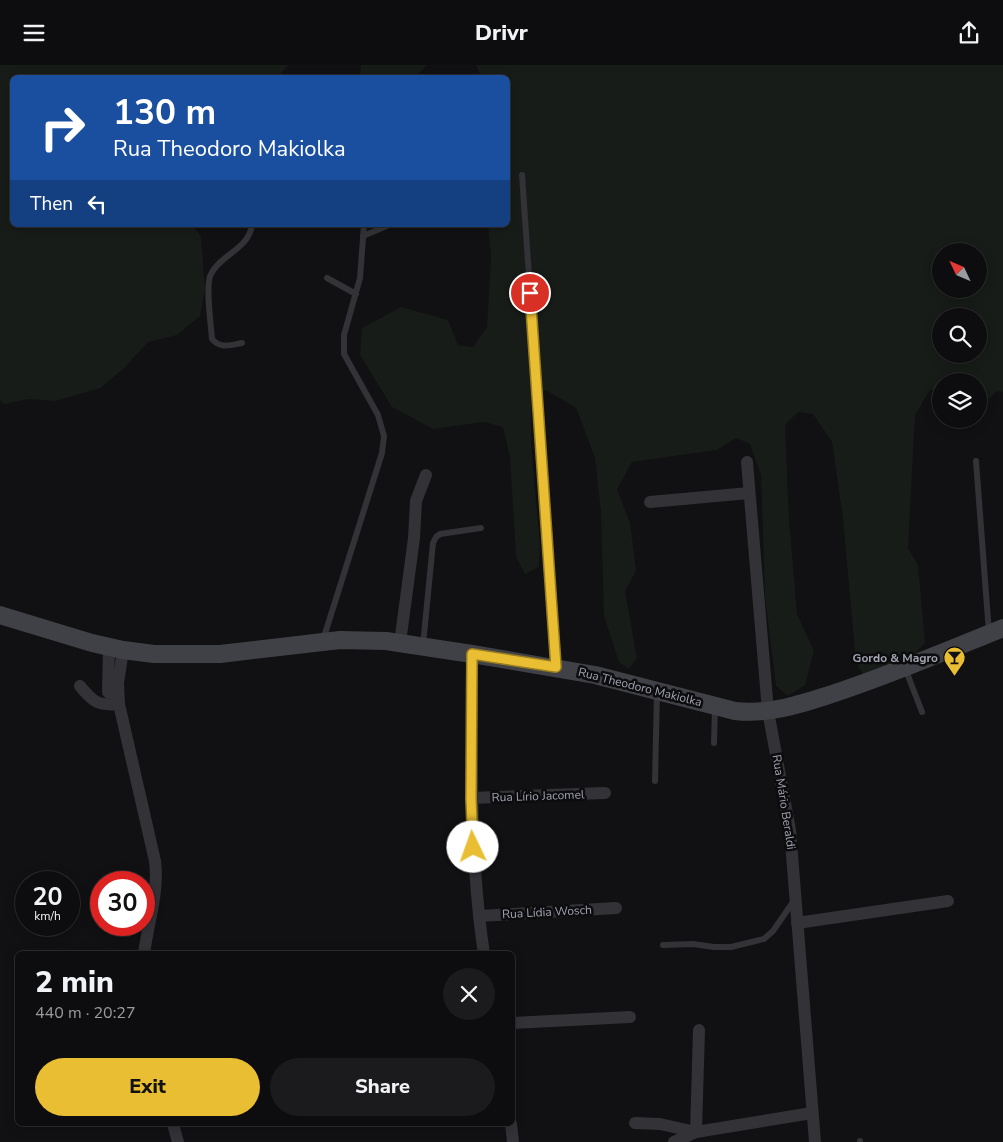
<!DOCTYPE html>
<html lang="en">
<head>
<meta charset="utf-8">
<style>
	:root { --surface:#0d0c0e; --page:#1b1a1c; --text:#f1f3f6; --muted:#9a9b9e; --line:#2d2c2e; --accent:#e9be32 }
	body { margin:0; font-family:"Nunito Sans",sans-serif; background:var(--page); color:var(--text); height:100vh; display:flex; flex-direction:column; font-size:19px; white-space:nowrap }
	* { box-sizing:border-box; margin:0 }
	p { font-size:16px; color:var(--muted) }
	.icon { flex:none; width:28px; height:28px; fill:none; stroke:currentColor; stroke-width:2; stroke-linecap:round; stroke-linejoin:round }
	.map { position:relative; flex:1; overflow:hidden }
	.details { position:absolute; left:15px; top:886px; width:500px; height:175px; display:flex; flex-direction:column; background:var(--surface); border-radius:8px; box-shadow:0 2px 12px #0003,0 0 0 1px var(--line) }
	.details>* { flex:none }
	.hud { position:absolute; left:10px; top:10px; width:500px; height:152px; border-radius:8px; box-shadow:0 2px 12px #0003,0 0 0 1px var(--line); background:#1a4fa0; color:#fff; overflow:hidden }
	.needle { width:32px; rotate:314deg }
	.controls { position:absolute; left:932px; top:178px; display:grid; gap:10px }
	.controls a { display:grid; place-items:center; width:55px; height:55px; border-radius:50%; background:var(--surface); box-shadow:0 2px 12px #0003,0 0 0 1px var(--line); font-size:25px }
	.speed { position:absolute; left:15px; top:806px; display:flex; gap:10px; font-size:25px; font-weight:700; text-align:center }
	.speed>* { display:grid; place-content:center; width:65px; height:65px; border-radius:50%; background:var(--surface); box-shadow:0 2px 12px #0003,0 0 0 1px var(--line); line-height:1 }
	.speed small { font-size:12px; font-weight:400 }
	.speed .limit { border:8px solid #d22; background:#fff; color:#111 }
	.pin { position:absolute; display:grid; place-items:center; width:42px; height:42px; color:#fff; margin:-21px; border:2px solid #fff; border-radius:50%; box-shadow:0 1px 5px #0007 }
	.me { position:absolute; width:55px; margin:-28px; rotate:357deg; stroke-linejoin:round; filter:drop-shadow(0 0 4px #0008) }
	.turn { display:flex; align-items:center; gap:18px; height:105px; padding:0 20px; font-size:22px }
	.turn .icon { width:65px; height:65px; stroke-width:2.5 }
	.turn b { display:block; font-size:35px; line-height:42px }
	.then { display:flex; align-items:center; height:48px; padding:0 20px; background:#0003; gap:10px; font-size:19px }
	.round { display:grid; place-items:center; flex:none; width:52px; height:52px; border-radius:26px; background:var(--page) }
	.headline { display:flex; align-items:center; justify-content:space-between; height:85px; padding:0 20px }
	h1 { font-size:30px; font-weight:800; line-height:38px }
	.action { display:flex; gap:10px; margin-top:auto; padding:10px 20px }
	.action a { flex:1; height:58px; border-radius:30px; background:var(--accent); color:#111; font-size:20px; font-weight:800; line-height:58px; text-align:center }
	.action a+a { background:var(--page); color:var(--text) }
	header { display:flex; justify-content:space-between; align-items:center; height:65px; padding:0 20px; background:var(--surface); font-size:22px; font-weight:800 }
	.map>svg:first-child { display:block }
</style>
</head>
<body>
<header><svg class="icon" aria-label="menu" viewBox="0 0 24 24"><path d="M4 6h16M4 12h16M4 18h16"/></svg>Drivr<svg class="icon" aria-label="share" viewBox="0 0 24 24"><path d="M12 15V3M7 8l5-5 5 5M5 13v7h14v-7"/></svg></header>
<div class="map">
<svg width="1003" height="1077" viewBox="0 0 1003 1077">
	<rect width="100%" height="100%" fill="#111012"/>
	<!-- green -->
	<g fill="#171c18" fill-rule="evenodd">
		<path d="M 0,0 L 289,0 L 277,12 L 12,12 L 12,160 L 193,160 L 201,172 L 205,224 L 200,251 L 177,270 L 148,277 L 125,302 L 101,323 L 55,336 L 29,334 L 4,339 L 0,335 Z"/>
		<path d="M 361,0 L 427,0 L 415,12 L 360,12 Z"/>
		<path d="M 476,0 L 1003,0 L 1003,327 L 997,326 L 980,342 L 979,316 L 941,316 L 941,324 L 930,325 L 915,350 L 908,483 L 918,500 L 925,578 L 913,591 L 863,609 L 856,598 L 843,454 L 832,377 L 813,349 L 798,347 L 785,360 L 789,453 L 797,549 L 814,586 L 805,620 L 788,631 L 776,621 L 765,532 L 761,410 L 750,379 L 736,373 L 717,385 L 632,397 L 617,424 L 630,458 L 636,506 L 625,526 L 637,593 L 629,604 L 619,597 L 604,551 L 601,448 L 595,393 L 576,343 L 546,325 L 531,334 L 531,378 L 540,480 L 539,502 L 525,509 L 516,492 L 510,393 L 503,362 L 484,357 L 433,364 L 392,342 L 360,290 L 362,263 L 401,242 L 448,255 L 458,280 L 473,282 L 487,262 L 491,192 L 488,160 L 508,160 L 508,12 L 481,12 ZM 941,186 L 979,186 L 979,224 L 941,224 ZM 941,251 L 979,251 L 979,289 L 941,289 Z"/>
	</g>
	<g fill="none" stroke-linecap="round" stroke-linejoin="round">
		<!-- lane -->
		<g stroke="#323237" stroke-width="6">
			<path d="M 522,110 L 556,601"/>
			<path d="M 363,171 L 389,160"/>
			<path d="M 327,213 L 356,229"/>
			<path d="M 242,278 C 231,280 220,284 212,274 C 211,260 205,219 211,209 C 221,189 248,185 252,160"/>
			<path d="M 976,396 L 989,568"/>
			<path d="M 323,575 L 382,388 L 384,371 L 378,350 L 344,289 L 344,270 L 360,213 L 364,160"/>
			<path d="M 423,580 L 433,478 L 436,472 L 440,469 L 481,463"/>
			<path d="M 905,603 L 922,647"/>
			<path d="M 714,678 L 715,641"/>
			<path d="M 655,716 L 657,626"/>
			<path d="M 663,880 L 693,879 L 714,882 L 731,882 L 764,874 L 773,866 L 795,834"/>
			<path d="M 860,1076 L 860,1077"/>
		</g>
		<!-- street -->
		<g stroke="#323237" stroke-width="12">
			<path d="M 747,397 L 768,646 L 790,765 L 815,1077"/>
			<path d="M 650,437 L 749,428"/>
			<path d="M 400,578 L 414,473 L 416,436 L 426,410"/>
			<path d="M 109,582 L 108,627 L 119,639"/>
			<path d="M 123,585 L 118,618 L 119,639 L 155,796 C 159,828 148,857 144,889"/>
			<path d="M 472,589 C 472,689 469,789 484,889"/>
			<path d="M 80,621 C 93,637 98,641 119,639"/>
			<path d="M 471,733 L 605,728"/>
			<path d="M 479,851 L 616,843"/>
			<path d="M 797,858 L 948,836"/>
			<path d="M 512,958 L 630,952"/>
			<path d="M 635,1058 L 660,1059 L 696,1067"/>
			<path d="M 173,1059 L 178,1077"/>
			<path d="M 511,1059 L 513,1077"/>
			<path d="M 696,1067 L 699,965"/>
			<path d="M 674,1077 L 696,1067 L 812,1048"/>
		</g>
		<!-- secondary -->
		<path stroke="#404146" stroke-width="18" d="M 0,550 L 92,578 L 123,585 L 154,589 L 220,589 L 340,575 L 386,576 L 472,589 L 595,610 L 735,646 C 769,650 800,639 832,629 C 890,610 946,586 1003,563"/>
	</g>
	<g fill="none" stroke-linecap="round" stroke-linejoin="round">
		<defs>
			<path id="route" d="M 473,782 L 471,734 L 472,589 L 556,602 L 530,228"/>
		</defs>
		<!-- route casing -->
		<use href="#route" stroke="#977c20" stroke-width="12"/>
		<!-- route -->
		<use href="#route" stroke="#e9be32" stroke-width="9"/>
	</g>
	<!-- icons -->
	<defs>
		<symbol id="bar-pin" viewBox="-11 -11 22 30"><path d="M0 17L-7.5 6A9.5 9.5 0 1 1 7.5 6Z" fill="#e9be32" stroke="#0c0b0d"/><path d="M-6-5H6L.8 .8V4.5H3.5V6h-7V4.5H-.8V.8Z" fill="#111"/></symbol>
	</defs>
	<g fill-rule="evenodd">
		<use href="#bar-pin" x="942" y="580" width="25" height="34"/>
	</g>
	<g text-anchor="middle" dominant-baseline="central" stroke-width="5" stroke-linejoin="round" paint-order="stroke">
		<!-- poi labels -->
		<g font-size="12" font-weight="bold" fill="#a2a5b2" stroke="#0c0b0d" text-anchor="end">
			<text x="938" y="593">Gordo &amp; Magro</text>
		</g>
		<!-- street labels -->
		<g font-size="12" fill="#a2a5b2" stroke="#0c0b0d">
			<text transform="translate(640 622) rotate(14)">Rua Theodoro Makiolka</text>
			<text transform="translate(538 731) rotate(-2)">Rua Lírio Jacomel</text>
			<text transform="translate(784 737) rotate(81)">Rua Mário Beraldi</text>
			<text transform="translate(547 847) rotate(-3)">Rua Lídia Wosch</text>
		</g>
	</g>
</svg>
<div class="controls">
<a><svg class="needle" viewBox="-14 -14 28 28"><path d="M0-13l5 13h-10z" fill="#e53935"/><path d="M0 13l5-13h-10z" fill="#9a9b9e"/></svg></a>
<a><svg class="icon" aria-label="search" viewBox="0 0 24 24"><circle cx="10" cy="10" r="6"/><path d="M15 15l6 6"/></svg></a>
<a><svg class="icon" aria-label="layers" viewBox="0 0 24 24"><path d="M12 4l9 5-9 5-9-5zM3 14l9 5 9-5"/></svg></a>
</div>
<div class="speed"><div>20<small>km/h</small></div><div class="limit">30</div></div>
<div class="pin" style="left:530px;top:228px;background:#d93025"><svg class="icon" aria-label="arrive" viewBox="0 0 24 24"><path d="M6 21V4h12l-3 4 3 4H6"/></svg></div>
<svg class="me" style="left:473px;top:782px" viewBox="-20 -20 40 40"><circle r="19" fill="#fff"/><path d="M0-13L10 11 0 6-10 11z" fill="#e9be32"/></svg>
<div class="hud">
<div class="turn"><svg class="icon" aria-label="right" viewBox="0 0 24 24"><path d="M7 20v-9h11M14 6l5 5-5 5"/></svg><div><b>130 m</b>Rua Theodoro Makiolka</div></div>
<div class="then">Then<svg class="icon" aria-label="left" viewBox="0 0 24 24"><path d="M17 20v-9H6M10 6l-5 5 5 5"/></svg></div>
</div>
<section class="details">
<div class="headline"><div><h1>2 min</h1><p>440 m · 20:27</p></div><a class="round"><svg class="icon" aria-label="close" viewBox="0 0 24 24"><path d="M6 6l12 12M18 6L6 18"/></svg></a></div>
<div class="action"><a>Exit</a><a>Share</a></div>
</section>
</div>
</body>
</html>
